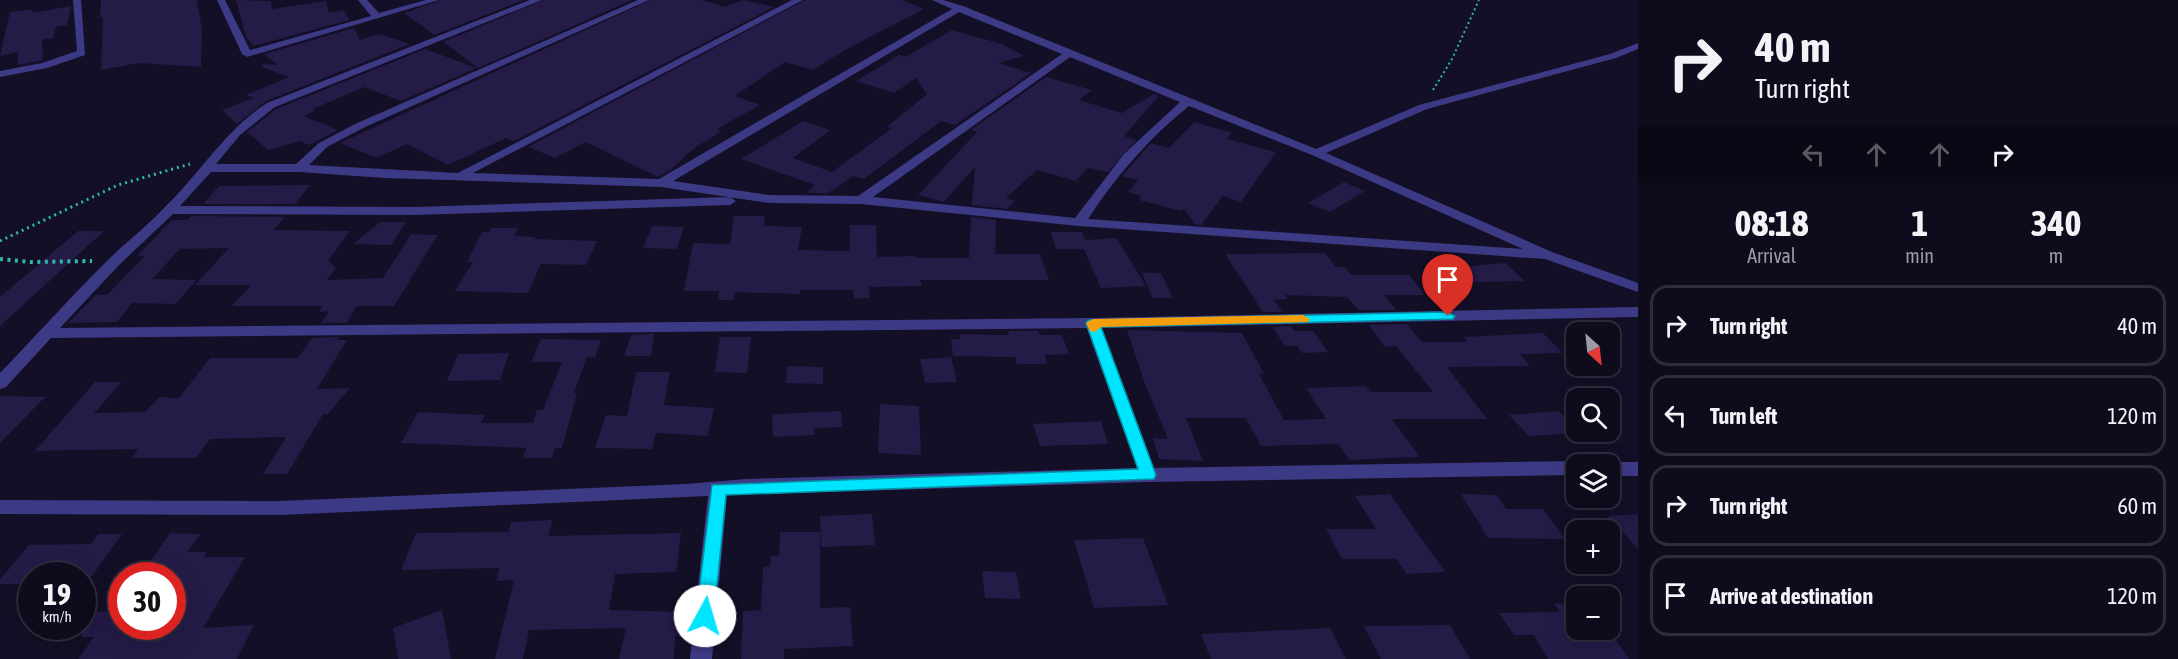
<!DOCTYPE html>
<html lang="en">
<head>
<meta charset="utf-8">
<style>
	:root { --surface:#0e0b1c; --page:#171425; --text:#f1f3f6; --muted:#9b9ba3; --line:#2e2b3b }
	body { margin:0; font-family:"Asap Condensed",sans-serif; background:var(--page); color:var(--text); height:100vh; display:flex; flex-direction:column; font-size:22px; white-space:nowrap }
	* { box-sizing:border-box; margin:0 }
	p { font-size:20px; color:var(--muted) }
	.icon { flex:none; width:33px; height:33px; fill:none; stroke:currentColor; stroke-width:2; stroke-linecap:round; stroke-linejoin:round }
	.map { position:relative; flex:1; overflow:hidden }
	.panel { display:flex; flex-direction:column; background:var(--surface); width:540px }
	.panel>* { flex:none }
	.top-card { background:#0e0b1c; color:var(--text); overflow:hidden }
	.needle { width:39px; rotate:153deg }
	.tools { position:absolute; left:1566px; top:322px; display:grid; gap:12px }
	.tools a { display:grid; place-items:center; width:54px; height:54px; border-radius:12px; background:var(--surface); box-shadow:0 6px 24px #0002,0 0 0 2px var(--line); font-size:30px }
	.speed { position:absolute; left:18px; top:562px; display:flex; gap:12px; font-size:30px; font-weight:700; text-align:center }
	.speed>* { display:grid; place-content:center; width:78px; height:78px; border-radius:50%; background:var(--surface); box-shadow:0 6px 24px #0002,0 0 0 2px var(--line); line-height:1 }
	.speed small { font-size:15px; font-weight:400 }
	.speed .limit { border:9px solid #d22; background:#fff; color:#111 }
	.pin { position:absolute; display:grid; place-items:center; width:51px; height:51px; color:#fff; margin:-62px -26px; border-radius:50% 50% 50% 0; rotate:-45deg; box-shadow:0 0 6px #0007 }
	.pin .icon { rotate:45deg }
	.me { position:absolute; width:66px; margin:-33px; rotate:6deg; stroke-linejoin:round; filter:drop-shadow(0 0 4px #0008) }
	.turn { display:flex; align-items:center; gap:21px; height:126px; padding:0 18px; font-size:27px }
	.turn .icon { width:78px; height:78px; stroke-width:2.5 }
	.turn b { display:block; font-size:42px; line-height:51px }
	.lanes { display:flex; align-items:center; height:57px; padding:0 18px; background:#0003; justify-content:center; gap:30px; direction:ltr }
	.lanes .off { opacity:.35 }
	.eta { display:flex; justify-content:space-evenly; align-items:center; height:102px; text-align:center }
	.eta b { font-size:36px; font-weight:700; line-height:42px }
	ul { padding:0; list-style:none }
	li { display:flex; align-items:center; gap:18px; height:81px; margin:0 12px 9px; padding:0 6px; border:3px solid var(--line); border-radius:18px }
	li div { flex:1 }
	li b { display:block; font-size:22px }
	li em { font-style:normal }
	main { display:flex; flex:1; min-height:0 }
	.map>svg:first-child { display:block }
</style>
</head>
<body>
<main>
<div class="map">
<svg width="1638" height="659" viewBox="0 0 1638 659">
	<rect width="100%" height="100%" fill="#130f26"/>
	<!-- building -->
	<g fill="#241b47">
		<path d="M 101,0 L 197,0 L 202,30 L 201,67 L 139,63 L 101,70 L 103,17 L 100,18 Z"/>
		<path d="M 236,0 L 271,1 L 272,9 L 326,1 L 329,13 L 344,10 L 349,20 L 254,46 L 246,37 Z"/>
		<path d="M 441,0 L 524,0 L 434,35 L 404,13 Z"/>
		<path d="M 544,0 L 632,0 L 478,68 L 443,42 Z"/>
		<path d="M 651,0 L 702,0 L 725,7 L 743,0 L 774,7 L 514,141 L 506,138 L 448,165 L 407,144 L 376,158 L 340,143 Z"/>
		<path d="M 805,0 L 902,0 L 924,9 L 845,50 L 813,70 L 785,62 L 735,96 L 760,105 L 717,129 L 722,131 L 693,149 L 672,169 L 658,177 L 586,142 L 555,158 L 528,147 Z"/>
		<path d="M 71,6 L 67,25 L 56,27 L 53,38 L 42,40 L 43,60 L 18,65 L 18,52 L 0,56 L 10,12 L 33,9 L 32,13 Z"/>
		<path d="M 354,28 L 360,40 L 379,34 L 410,44 L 266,101 L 237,124 L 222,110 L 253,98 L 246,95 L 289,77 L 262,67 L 262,64 L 278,65 L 264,54 Z"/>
		<path d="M 952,30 L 1002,44 L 1024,56 L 998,63 L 1031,73 L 955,125 L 941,121 L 864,179 L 853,176 L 828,193 L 810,193 L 808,191 L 815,185 L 741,159 L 803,121 L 830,130 L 793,158 L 832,172 L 892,128 L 887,127 L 927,94 L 916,78 L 894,93 L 856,81 L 899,55 L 905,57 Z"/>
		<path d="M 425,49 L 477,68 L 401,101 L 364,87 L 313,109 L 316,110 L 303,116 L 338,130 L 309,145 L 300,141 L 268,150 L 247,132 L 276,109 Z"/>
		<path d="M 1046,77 L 1092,90 L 1079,100 L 1122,113 L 1154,94 L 1159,96 L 1124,136 L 1136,140 L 1108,172 L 1087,168 L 1076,181 L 1037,170 L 1006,198 L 1015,201 L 1007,209 L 972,205 L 975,167 L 944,202 L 918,195 L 977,132 L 971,130 Z"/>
		<path d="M 1194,122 L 1232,133 L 1227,139 L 1276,152 L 1241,202 L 1223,196 L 1201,225 L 1195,224 L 1184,209 L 1181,211 L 1139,200 L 1141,196 L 1128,192 L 1138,180 L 1122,176 L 1151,143 L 1169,148 Z"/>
		<path d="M 1344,182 L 1365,191 L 1330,212 L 1308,203 Z"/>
		<path d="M 310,185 L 295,204 L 203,204 L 219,186 Z"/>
		<path d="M 191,216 L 285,217 L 274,230 L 350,231 L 328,261 L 336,268 L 327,280 L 383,278 L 411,234 L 438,235 L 394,306 L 356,306 L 347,323 L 321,323 L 329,311 L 319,312 L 322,306 L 232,306 L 251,285 L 195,285 L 229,248 L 180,249 L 152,279 L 197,280 L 175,304 L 132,303 L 117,322 L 68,323 L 96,295 L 107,295 L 145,256 L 137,256 L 172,220 L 187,220 Z"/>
		<path d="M 734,216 L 765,216 L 764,226 L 802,227 L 798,250 L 850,251 L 850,225 L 876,225 L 877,257 L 916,256 L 916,258 L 969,258 L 971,217 L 996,220 L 995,254 L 1040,254 L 1049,280 L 920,280 L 922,286 L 869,287 L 870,298 L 854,299 L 853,290 L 800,290 L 800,294 L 735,292 L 734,300 L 718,300 L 719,291 L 684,291 L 693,243 L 730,244 Z"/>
		<path d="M 380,222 L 406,222 L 391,245 L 353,244 Z"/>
		<path d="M 652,226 L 684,227 L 677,249 L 643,248 Z"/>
		<path d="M 491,228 L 518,228 L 514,236 L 536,237 L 534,239 L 597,241 L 586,265 L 541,264 L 528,293 L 455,291 L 473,262 L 467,262 L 482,232 L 489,232 Z"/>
		<path d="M 78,231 L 104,231 L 0,326 L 0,297 Z"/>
		<path d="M 1051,232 L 1082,232 L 1085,240 L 1116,238 L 1146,286 L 1101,288 L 1084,249 L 1056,249 Z"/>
		<path d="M 1325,253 L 1336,267 L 1344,267 L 1351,275 L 1409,275 L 1425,295 L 1384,295 L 1396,310 L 1358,310 L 1347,297 L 1285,295 L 1288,299 L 1274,300 L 1282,312 L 1263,312 L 1225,254 Z"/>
		<path d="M 1505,263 L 1525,281 L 1473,282 L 1458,267 Z"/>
		<path d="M 1142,273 L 1161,273 L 1173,298 L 1153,298 Z"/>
		<path d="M 1407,324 L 1422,342 L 1468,342 L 1464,337 L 1543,333 L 1563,353 L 1520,354 L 1530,366 L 1447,367 L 1487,419 L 1392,419 L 1420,457 L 1349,460 L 1338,444 L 1261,446 L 1246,418 L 1186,418 L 1203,461 L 1159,459 L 1153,438 L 1168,439 L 1145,384 L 1127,330 L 1242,333 L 1264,374 L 1259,374 L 1284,420 L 1326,419 L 1306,388 L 1366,386 L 1370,392 L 1433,392 L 1396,346 L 1385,347 L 1369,325 Z"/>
		<path d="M 1291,326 L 1294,331 L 1313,331 L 1328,352 L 1302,353 L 1297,346 L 1285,346 L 1272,327 Z"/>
		<path d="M 1008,331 L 1038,331 L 1039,335 L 1062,335 L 1069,354 L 1045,355 L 1047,364 L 1017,364 L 1015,357 L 953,356 L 951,339 L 960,339 L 959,334 L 1009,335 Z"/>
		<path d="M 654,334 L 651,356 L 624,356 L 631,335 Z"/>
		<path d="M 339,337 L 337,340 L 347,340 L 317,389 L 350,388 L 327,415 L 323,414 L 287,474 L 263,474 L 286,437 L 210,439 L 196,458 L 131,458 L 138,449 L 35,451 L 95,382 L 122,382 L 94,413 L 145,412 L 159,397 L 179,398 L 210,358 L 298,358 L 312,338 Z"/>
		<path d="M 720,337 L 751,337 L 747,373 L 715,372 Z"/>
		<path d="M 541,339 L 601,340 L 595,357 L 587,357 L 574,393 L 577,393 L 562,448 L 555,448 L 552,458 L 523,458 L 526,448 L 401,443 L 418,412 L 485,415 L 481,423 L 533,423 L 537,410 L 543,410 L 562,362 L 531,362 Z"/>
		<path d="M 509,353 L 500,380 L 447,381 L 458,354 Z"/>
		<path d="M 951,357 L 957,382 L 925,383 L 920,359 Z"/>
		<path d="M 787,366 L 823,367 L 823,384 L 786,383 Z"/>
		<path d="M 636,372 L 670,372 L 664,405 L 714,408 L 708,436 L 656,433 L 652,449 L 595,448 L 606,415 L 627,416 Z"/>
		<path d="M 0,396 L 45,397 L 0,443 Z"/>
		<path d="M 880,404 L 919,406 L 921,455 L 878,453 Z"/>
		<path d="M 841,411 L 843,427 L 814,428 L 814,435 L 773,437 L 772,414 Z"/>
		<path d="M 1559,411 L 1576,428 L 1576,432 L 1581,433 L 1529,436 L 1509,415 Z"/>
		<path d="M 1101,421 L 1108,444 L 1040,446 L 1033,424 Z"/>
		<path d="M 1390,494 L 1445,572 L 1407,574 L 1396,559 L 1342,559 L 1326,529 L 1376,529 L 1355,496 Z"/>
		<path d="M 1461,494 L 1497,495 L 1506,509 L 1543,509 L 1565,539 L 1488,538 Z"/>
		<path d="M 872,514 L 875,545 L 821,547 L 820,516 Z"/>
		<path d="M 1638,514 L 1638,549 L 1608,516 Z"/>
		<path d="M 552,520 L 549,536 L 681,533 L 676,572 L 615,574 L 609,610 L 686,612 L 683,636 L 675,636 L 674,659 L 619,659 L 626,628 L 529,630 L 523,659 L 495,659 L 514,580 L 496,581 L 499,568 L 401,570 L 416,533 L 508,532 L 511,522 Z"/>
		<path d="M 780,532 L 820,532 L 820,608 L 850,607 L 853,646 L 784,649 L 784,659 L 741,659 L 743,611 L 761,610 L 763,567 L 770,567 L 771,556 L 779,556 Z"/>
		<path d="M 170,533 L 200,534 L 187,552 L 206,552 L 205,557 L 245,557 L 203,628 L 254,625 L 237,659 L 78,659 L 94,637 L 82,637 L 82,611 L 122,612 L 122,627 L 172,627 L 172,576 L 140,576 Z"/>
		<path d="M 98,534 L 122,534 L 92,576 L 32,576 L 32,584 L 0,584 L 0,580 L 29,545 L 91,544 Z"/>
		<path d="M 1143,538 L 1168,605 L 1094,608 L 1074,540 Z"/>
		<path d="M 982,571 L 1016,572 L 1021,599 L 985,598 Z"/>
		<path d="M 1554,603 L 1576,604 L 1576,630 L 1609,630 L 1629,659 L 1548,659 L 1534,635 L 1514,635 L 1499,613 L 1560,612 Z"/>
		<path d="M 442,610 L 451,659 L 398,659 L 393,628 Z"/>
		<path d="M 1450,625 L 1470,659 L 1381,659 L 1364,626 Z"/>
		<path d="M 1330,628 L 1346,659 L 1211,659 L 1201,634 Z"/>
	</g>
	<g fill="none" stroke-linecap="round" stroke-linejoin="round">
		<!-- path-far2 -->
		<path stroke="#2fb8b0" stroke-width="2" stroke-dasharray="2 3" stroke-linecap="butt" d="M 1433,90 L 1452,59 L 1479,0"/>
		<!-- path-far1 -->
		<path stroke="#2fb8b0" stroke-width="3" stroke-dasharray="2 4" stroke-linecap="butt" d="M 0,241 L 118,185 L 190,164"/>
		<!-- path -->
		<path stroke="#2fb8b0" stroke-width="4" stroke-dasharray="3 4.5" stroke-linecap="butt" d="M 0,259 L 31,262 L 92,261"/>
		<!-- minor -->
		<g fill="#3d3a85" fill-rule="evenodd">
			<path d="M 73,0 L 81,0 L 85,55 L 47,68 L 0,77 L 0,71 L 42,63 L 77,51 Z"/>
			<path d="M 217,0 L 225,0 L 250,50 L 371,16 L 358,0 L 367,0 L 379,13 L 426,0 L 439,0 L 247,57 L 242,54 Z"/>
			<path d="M 530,0 L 542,0 L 275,107 L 240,135 L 216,164 L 296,164 L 319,143 L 355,124 L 638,0 L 649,0 L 363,128 L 327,147 L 309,165 L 458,173 L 792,0 L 803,0 L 473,173 L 659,179 L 952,9 L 932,0 L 943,0 L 963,6 L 1316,149 L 1419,105 L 1610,54 L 1638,43 L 1638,49 L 1616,58 L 1427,109 L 1326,153 L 1552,252 L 1638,283 L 1638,292 L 1545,259 L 1079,226 L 861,204 L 769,203 L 661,187 L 385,178 L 299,172 L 211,172 L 180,206 L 414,207 L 730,197 L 736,201 L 730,205 L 414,215 L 173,214 L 120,264 L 60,328 L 1093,318 L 1638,307 L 1638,317 L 1102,328 L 1154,468 L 1576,461 L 1583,465 L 1576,465 L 1576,475 L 1148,482 L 727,495 L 712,659 L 690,659 L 708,496 L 280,515 L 0,514 L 0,500 L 280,501 L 686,484 L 746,479 L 1137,468 L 1087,328 L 51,338 L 6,387 L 0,389 L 0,373 C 37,335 73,294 111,257 C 129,240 148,225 165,207 C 201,172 225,130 267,103 ZM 959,12 L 1062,54 L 858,196 L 769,195 L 673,181 ZM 1070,57 L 1180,102 L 1124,154 L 1075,218 L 873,197 ZM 1189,106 L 1312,155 L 1523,249 L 1088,219 C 1116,176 1149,138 1189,106 Z"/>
			<path d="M 1610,462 L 1638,462 L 1638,476 L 1610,476 L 1610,465 L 1603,465 Z"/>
		</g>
	</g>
	<!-- route -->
	<path fill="#00e5ff" stroke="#0095a6" stroke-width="1.5" d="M 1448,312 L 1455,316 L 1453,319 L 1101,327 L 1156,475 L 1154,479 L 726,495 L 714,616 L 712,622 L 705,625 L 698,622 L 696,616 L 712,485 L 1138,469 L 1086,323 L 1088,320 Z"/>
	<!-- slow -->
	<path fill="#f59e0b" d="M 1303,315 L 1310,319 L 1308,322 L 1101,327 L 1095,332 L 1090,331 L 1086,323 L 1093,319 Z"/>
</svg>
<div class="tools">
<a><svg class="needle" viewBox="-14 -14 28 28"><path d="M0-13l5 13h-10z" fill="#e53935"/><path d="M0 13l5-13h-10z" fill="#9b9ba3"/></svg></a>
<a><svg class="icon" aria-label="search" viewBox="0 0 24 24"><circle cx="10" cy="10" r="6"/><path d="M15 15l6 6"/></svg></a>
<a><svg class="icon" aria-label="layers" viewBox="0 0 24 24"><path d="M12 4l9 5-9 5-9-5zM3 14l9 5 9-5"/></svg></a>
<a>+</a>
<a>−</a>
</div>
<div class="speed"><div>19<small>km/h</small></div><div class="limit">30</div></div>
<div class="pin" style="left:1448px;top:316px;background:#d93025"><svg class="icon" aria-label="arrive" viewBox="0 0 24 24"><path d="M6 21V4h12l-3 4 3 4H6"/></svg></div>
<svg class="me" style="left:705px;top:616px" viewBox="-20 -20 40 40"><circle r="19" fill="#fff"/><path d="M0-13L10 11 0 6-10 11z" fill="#00e5ff"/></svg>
</div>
<section class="panel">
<div class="top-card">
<div class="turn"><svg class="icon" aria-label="right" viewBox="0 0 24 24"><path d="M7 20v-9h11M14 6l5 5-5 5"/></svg><div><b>40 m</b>Turn right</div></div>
<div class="lanes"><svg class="icon off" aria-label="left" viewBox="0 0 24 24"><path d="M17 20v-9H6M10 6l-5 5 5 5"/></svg><svg class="icon off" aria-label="ahead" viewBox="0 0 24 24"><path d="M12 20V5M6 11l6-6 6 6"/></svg><svg class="icon off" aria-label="ahead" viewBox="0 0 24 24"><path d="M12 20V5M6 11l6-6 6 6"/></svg><svg class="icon" aria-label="right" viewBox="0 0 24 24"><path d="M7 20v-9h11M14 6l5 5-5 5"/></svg></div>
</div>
<div class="eta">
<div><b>08:18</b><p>Arrival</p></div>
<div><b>1</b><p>min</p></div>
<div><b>340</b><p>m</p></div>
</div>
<ul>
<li><svg class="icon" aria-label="right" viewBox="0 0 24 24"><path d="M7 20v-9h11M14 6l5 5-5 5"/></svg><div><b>Turn right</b></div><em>40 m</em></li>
<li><svg class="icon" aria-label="left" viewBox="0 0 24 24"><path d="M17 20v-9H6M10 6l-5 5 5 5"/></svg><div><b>Turn left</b></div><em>120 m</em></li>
<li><svg class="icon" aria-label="right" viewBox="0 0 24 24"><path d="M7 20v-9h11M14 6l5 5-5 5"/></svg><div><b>Turn right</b></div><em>60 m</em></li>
<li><svg class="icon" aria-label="arrive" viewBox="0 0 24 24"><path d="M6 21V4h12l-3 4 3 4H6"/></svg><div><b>Arrive at destination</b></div><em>120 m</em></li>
</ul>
</section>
</main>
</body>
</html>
